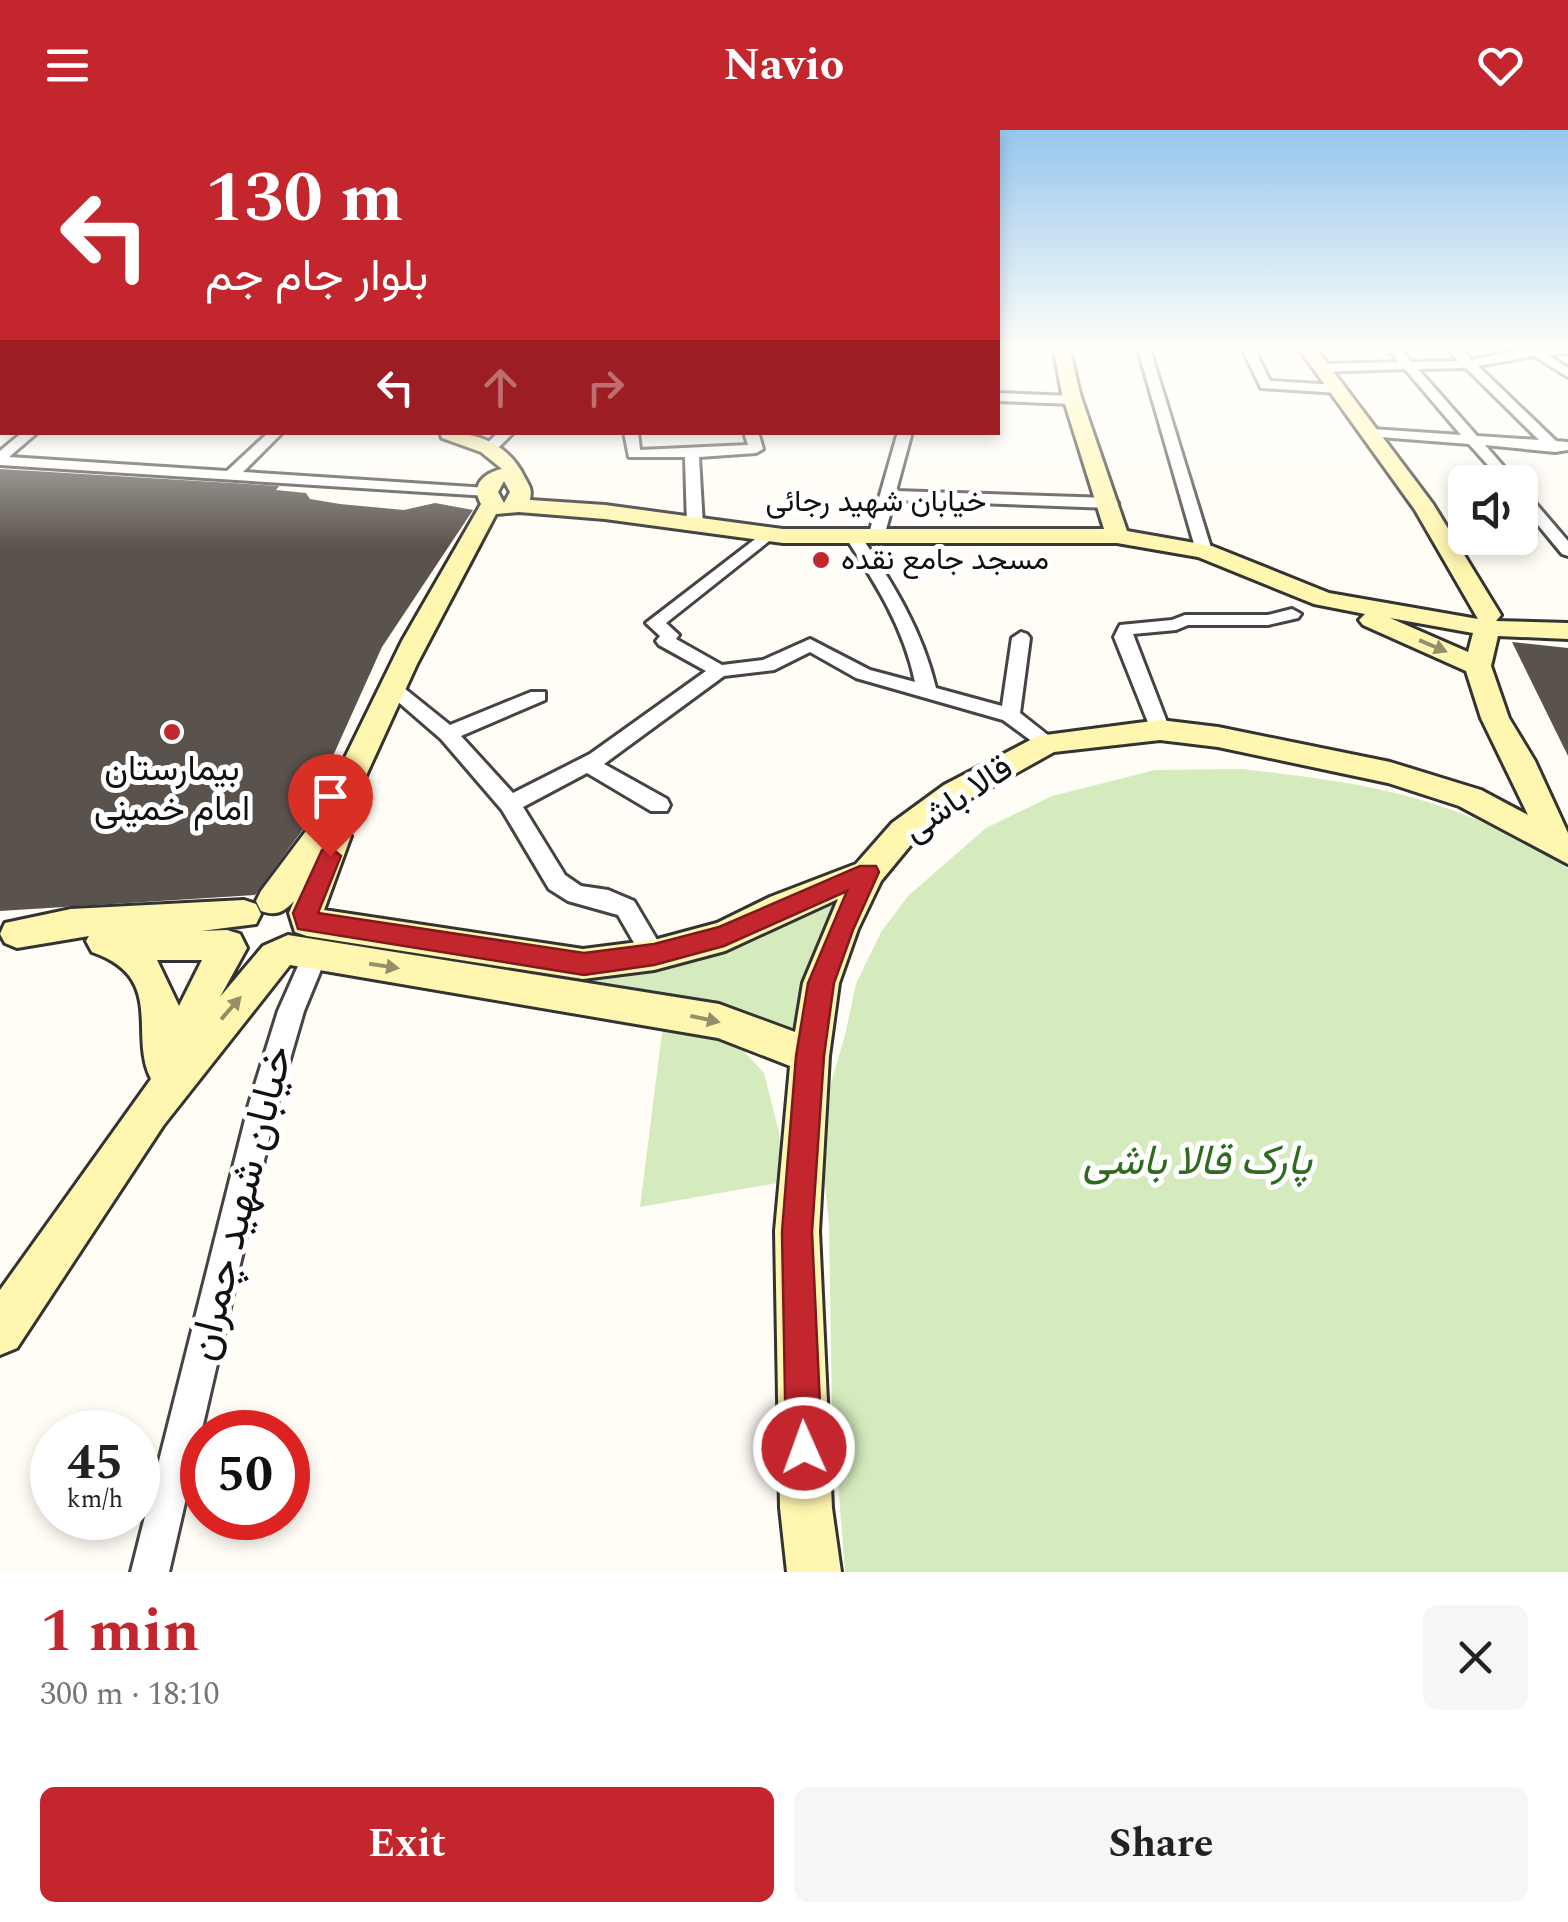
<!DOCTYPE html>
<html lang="en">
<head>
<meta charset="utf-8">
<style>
	:root { --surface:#fff; --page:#f6f6f6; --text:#222; --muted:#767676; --accent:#c4262e }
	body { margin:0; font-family:Spectral,Vazirmatn,serif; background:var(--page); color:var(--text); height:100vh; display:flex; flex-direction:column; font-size:38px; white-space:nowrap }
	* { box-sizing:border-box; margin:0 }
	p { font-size:32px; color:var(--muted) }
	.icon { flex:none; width:55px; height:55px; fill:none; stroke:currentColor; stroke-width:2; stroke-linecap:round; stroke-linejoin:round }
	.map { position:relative; height:1442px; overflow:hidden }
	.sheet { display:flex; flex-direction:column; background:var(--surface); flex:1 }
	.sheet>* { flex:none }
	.banner { position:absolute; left:0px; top:0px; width:1000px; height:305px; box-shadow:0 5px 15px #0003; background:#c4262e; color:#fff; overflow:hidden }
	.buttons { position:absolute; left:1448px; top:335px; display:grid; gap:20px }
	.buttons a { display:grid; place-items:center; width:90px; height:90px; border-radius:15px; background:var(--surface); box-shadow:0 5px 15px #0003; font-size:50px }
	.speed { position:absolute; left:30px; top:1280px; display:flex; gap:20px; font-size:50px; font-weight:700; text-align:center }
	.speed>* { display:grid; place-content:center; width:130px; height:130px; border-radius:50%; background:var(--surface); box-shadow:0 5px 15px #0003; line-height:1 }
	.speed small { font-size:25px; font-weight:400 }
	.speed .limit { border:15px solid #d22; background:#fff; color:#111 }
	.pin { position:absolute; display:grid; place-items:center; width:85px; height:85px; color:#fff; margin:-102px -42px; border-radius:50% 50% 50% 0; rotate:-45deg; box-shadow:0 0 10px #0007 }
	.pin .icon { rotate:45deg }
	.me { position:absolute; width:110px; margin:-55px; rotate:358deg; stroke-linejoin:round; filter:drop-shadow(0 0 8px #0008) }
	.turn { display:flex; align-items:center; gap:35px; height:210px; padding:0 40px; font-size:45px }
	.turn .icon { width:130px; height:130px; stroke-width:2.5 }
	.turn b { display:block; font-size:70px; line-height:85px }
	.lanes { display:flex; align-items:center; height:95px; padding:0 40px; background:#0003; justify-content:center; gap:50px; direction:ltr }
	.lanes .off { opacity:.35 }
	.round { display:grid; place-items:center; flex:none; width:105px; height:105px; border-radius:15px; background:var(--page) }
	.summary { display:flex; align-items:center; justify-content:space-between; height:170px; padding:0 40px }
	h1 { font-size:60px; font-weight:700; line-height:75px; color:var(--accent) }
	.button { display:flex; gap:20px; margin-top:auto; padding:20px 40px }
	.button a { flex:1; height:115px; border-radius:15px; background:var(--accent); color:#fff; font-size:40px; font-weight:700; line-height:115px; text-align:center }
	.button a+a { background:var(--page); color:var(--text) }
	header { display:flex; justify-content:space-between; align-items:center; height:130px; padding:0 40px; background:var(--accent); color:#fff; font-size:45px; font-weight:700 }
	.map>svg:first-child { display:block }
</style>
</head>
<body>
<header><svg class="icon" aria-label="menu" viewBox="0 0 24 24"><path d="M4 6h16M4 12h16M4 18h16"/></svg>Navio<svg class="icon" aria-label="heart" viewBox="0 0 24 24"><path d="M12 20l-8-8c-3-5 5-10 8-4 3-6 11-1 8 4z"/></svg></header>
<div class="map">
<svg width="1568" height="1442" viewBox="0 0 1568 1442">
	<rect width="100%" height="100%" fill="#fffdf5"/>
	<!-- green -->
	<g fill="#d5ebbd">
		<path d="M 1242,639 C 1370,653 1458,667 1568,739 L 1568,1442 L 845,1442 L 832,1275 L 829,1095 L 819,994 L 845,905 L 856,854 L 881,802 L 908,766 L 986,698 L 1052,666 L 1155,640 Z"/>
		<path d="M 868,743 L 810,926 L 577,868 L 583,834 L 654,825 Z"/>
		<path d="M 663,895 L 730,906 L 764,943 L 779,1002 L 783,1052 L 640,1077 Z"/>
	</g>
	<!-- building -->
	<g fill="#5a524d">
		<path d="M 0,339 L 279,356 L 276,360 L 306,363 L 310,369 L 340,374 L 404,380 L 435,373 L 473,380 L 382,517 L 306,686 L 309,691 L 255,765 L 0,781 Z"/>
		<path d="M 1512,512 L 1568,518 L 1568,626 Z"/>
	</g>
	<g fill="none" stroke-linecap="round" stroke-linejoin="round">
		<defs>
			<g id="street">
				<path d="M 1137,216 L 1149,216 L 1212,421 L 1210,424 L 1196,421 Z"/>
				<path d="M 1241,216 L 1253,216 L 1270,251 L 1338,255 L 1344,259 L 1338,263 L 1261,258 Z"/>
				<path d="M 1385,216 L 1398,216 L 1411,232 L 1459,231 L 1445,216 L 1458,216 L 1472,230 L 1534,217 L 1568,216 L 1568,223 L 1548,225 L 1568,238 L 1568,247 L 1534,226 L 1478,236 L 1556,311 L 1568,312 L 1568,320 L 1555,322 L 1485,315 L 1517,352 L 1503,352 L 1469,314 L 1367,306 L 1367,300 L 1372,299 L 1461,305 L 1405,239 L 1322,242 L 1316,238 L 1322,234 L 1399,232 ZM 1466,238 L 1539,310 L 1477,306 L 1418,239 Z"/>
				<path d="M 998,263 L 1073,266 L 1079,270 L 1073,274 L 998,271 Z"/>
				<path d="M 23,302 L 38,302 L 9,327 L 227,341 L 269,302 L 283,302 L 243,342 L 488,358 L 495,362 L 488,366 L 0,335 L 0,321 Z"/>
				<path d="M 499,302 L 514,302 L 494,322 L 484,322 L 484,316 Z"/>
				<path d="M 624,302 L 638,302 L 640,320 L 748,315 L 744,302 L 758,302 L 763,319 L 756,323 L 699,327 L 703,396 L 695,401 L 687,396 L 685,327 L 629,327 Z"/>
				<path d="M 898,302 L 912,302 L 896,361 L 1110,368 L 1118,373 L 1110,378 L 894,370 L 884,407 L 870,410 L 868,407 Z"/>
				<path d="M 1520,360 L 1525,361 L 1568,411 L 1568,426 L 1562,424 L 1520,373 Z"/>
				<path d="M 767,400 L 773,402 L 773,408 L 666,493 L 679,505 L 676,509 L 722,535 L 763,530 L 810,509 L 870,540 L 915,552 C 904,498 876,454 846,408 L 860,405 C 893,453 922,500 936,558 L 1002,576 L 1012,508 L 1021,502 L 1027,504 L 1030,508 L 1020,583 L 1058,613 L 1048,620 L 1041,618 L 1003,590 L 856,548 L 810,522 L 774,540 L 724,546 L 604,634 L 667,669 L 670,675 L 667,681 L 651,681 L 587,643 L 523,677 L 565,745 L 581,756 L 608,760 L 634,771 L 666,825 L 663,832 L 654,836 L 645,832 L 618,785 L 568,771 L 549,759 L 502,680 L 441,609 L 382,558 L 392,552 L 399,554 L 450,595 L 531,562 L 545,562 L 545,570 L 461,606 L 513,663 L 590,624 L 706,541 L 659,515 L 656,511 L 660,506 L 646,493 Z"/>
				<path d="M 1292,479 L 1301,484 L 1298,488 L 1268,495 L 1188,495 L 1176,500 L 1133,504 L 1170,600 L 1167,605 L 1153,605 L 1114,507 L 1120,495 L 1172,490 L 1185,485 L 1268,485 Z"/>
				<path d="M 315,814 L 324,818 L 327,825 L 304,881 L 277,974 L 169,1442 L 131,1442 L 249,974 L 278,881 L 306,818 Z"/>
			</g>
			<path id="secondary" d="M 1053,216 L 1069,216 L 1080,264 L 1127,401 L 1212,416 L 1329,463 L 1478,489 L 1415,380 L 1297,216 L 1314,216 L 1433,374 L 1501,485 L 1496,491 L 1568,493 L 1568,509 L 1498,506 L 1491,536 L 1509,588 L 1535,631 L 1568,703 L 1568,734 L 1459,676 L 1388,653 L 1218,617 L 1160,610 L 1054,622 L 966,671 L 914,711 L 881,751 L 858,799 L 839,853 L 829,926 L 819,1101 L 832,1378 L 841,1442 L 787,1442 L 780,1378 L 775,1101 L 790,936 L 718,908 L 290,835 L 163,996 L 17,1218 L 0,1225 L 0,1160 L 151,949 C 128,904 167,848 92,822 L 86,811 L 89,806 L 17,818 L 5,813 L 0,804 L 5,793 L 71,779 L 244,770 L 256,774 L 261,784 L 256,794 L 201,801 L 227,800 L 240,804 L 247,818 L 220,867 L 263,816 L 288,805 L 719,874 L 795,902 L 803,853 L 838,769 L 725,821 L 654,840 L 583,849 L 307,806 L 295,802 L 289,783 L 294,771 C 283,783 276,786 261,781 L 256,771 L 261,761 L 315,689 L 402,511 L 481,374 C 470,355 484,343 502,339 L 481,322 L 442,308 L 440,302 C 478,302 509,314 525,348 C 530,357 532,359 530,370 L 605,375 L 783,399 L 1104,399 L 1062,264 ZM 504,351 L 510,362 L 504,373 L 498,362 ZM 519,382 L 605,389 L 783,413 L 1117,413 L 1198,427 L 1314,474 L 1365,484 L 1359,490 L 1363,495 L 1466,541 L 1481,588 L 1528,685 L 1481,660 L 1390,632 L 1218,597 L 1160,590 L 1038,606 L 944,655 L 892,693 L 856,734 L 770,767 L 717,793 L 654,810 L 583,819 L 324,780 L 351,706 L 343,696 L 417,534 L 496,384 ZM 1390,488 L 1473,503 L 1468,522 ZM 157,830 L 202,830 L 179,876 Z"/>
		</defs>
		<!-- street casing -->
		<use href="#street" stroke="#444" stroke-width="6"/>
		<!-- secondary casing -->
		<use href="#secondary" stroke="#333" stroke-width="6"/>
		<!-- street -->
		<use href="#street" fill="#fff" fill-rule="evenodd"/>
		<!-- secondary -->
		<use href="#secondary" fill="#fff6b0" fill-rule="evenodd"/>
	</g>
	<!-- one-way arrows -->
	<defs><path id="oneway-solid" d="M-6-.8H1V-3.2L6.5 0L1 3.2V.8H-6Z" transform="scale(2.5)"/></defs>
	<g fill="#948f68">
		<use href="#oneway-solid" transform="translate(1433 516) rotate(23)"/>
		<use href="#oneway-solid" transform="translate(384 836) rotate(9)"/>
		<use href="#oneway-solid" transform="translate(231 878) rotate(-49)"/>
		<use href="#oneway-solid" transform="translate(705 889) rotate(12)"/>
	</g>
	<!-- sky -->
	<linearGradient id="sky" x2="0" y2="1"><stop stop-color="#95c6ee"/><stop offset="0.52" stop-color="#fffefa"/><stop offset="1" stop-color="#fffefa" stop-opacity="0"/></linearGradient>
	<rect width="1568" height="418" fill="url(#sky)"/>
	<!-- route -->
	<path fill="#c4262e" stroke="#7f191e" stroke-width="2.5" d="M 330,717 L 341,726 L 318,783 L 584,823 L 654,814 L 719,797 L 860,736 L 876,736 L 879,742 L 853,800 L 834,853 L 824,926 L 812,1102 L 822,1318 L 816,1331 L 804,1336 L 791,1331 L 786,1318 L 782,1102 L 796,926 L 808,853 L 847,761 L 724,816 L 654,835 L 584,845 L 298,799 L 293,783 L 322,720 Z"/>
	<!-- markers -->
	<g fill="#c4262e" stroke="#fff" stroke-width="4">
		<circle cx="821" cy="430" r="10"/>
		<circle cx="172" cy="602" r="10"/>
	</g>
	<g text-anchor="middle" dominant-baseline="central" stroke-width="10" stroke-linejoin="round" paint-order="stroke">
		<!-- far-street labels -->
		<g font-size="30" fill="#111" stroke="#fff">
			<text x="876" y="372">خیابان شهید رجائی</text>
		</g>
		<!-- far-poi labels -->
		<g font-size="30" fill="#111" stroke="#fff" text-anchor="start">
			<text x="841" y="430">مسجد جامع نقده</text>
		</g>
		<!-- poi labels -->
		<g font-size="35" fill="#111" stroke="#fff">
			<text x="172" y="639">بیمارستان<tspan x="172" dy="40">امام خمینی</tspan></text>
		</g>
		<!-- street labels -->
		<g font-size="35" fill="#111" stroke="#fff">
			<text transform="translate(958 669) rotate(-34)">قالا باشی</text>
		</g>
		<!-- near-park labels -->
		<g font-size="42" font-style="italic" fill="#2f6b1f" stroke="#fff">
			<text x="1197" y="1031">پارک قالا باشی</text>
		</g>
		<!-- near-street labels -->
		<g font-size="42" fill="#111" stroke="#fff">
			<text transform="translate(241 1073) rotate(-76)">خیابان شهید چمران</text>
		</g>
	</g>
</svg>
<div class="buttons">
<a><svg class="icon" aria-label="sound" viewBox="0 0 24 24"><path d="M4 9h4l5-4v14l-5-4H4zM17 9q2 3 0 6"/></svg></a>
</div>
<div class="speed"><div>45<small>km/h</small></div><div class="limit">50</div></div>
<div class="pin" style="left:330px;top:726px;background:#d93025"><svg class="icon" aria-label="arrive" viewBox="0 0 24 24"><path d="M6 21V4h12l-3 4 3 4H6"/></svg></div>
<svg class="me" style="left:804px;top:1318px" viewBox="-20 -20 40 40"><circle r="17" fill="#c4262e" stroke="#fff" stroke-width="3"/><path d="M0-11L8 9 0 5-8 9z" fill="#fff"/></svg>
<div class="banner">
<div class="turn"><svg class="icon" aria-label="left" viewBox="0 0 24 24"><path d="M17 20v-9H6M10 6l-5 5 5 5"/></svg><div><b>130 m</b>بلوار جام جم</div></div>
<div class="lanes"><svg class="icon" aria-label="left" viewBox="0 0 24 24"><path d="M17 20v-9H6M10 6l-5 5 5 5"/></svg><svg class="icon off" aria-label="ahead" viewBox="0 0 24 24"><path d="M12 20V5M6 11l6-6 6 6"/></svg><svg class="icon off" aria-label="right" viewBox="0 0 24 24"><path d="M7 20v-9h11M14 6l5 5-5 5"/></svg></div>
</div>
</div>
<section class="sheet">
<div class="summary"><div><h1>1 min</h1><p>300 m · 18:10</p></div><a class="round"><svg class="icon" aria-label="close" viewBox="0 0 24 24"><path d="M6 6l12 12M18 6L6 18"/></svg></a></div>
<div class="button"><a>Exit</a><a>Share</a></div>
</section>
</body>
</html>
